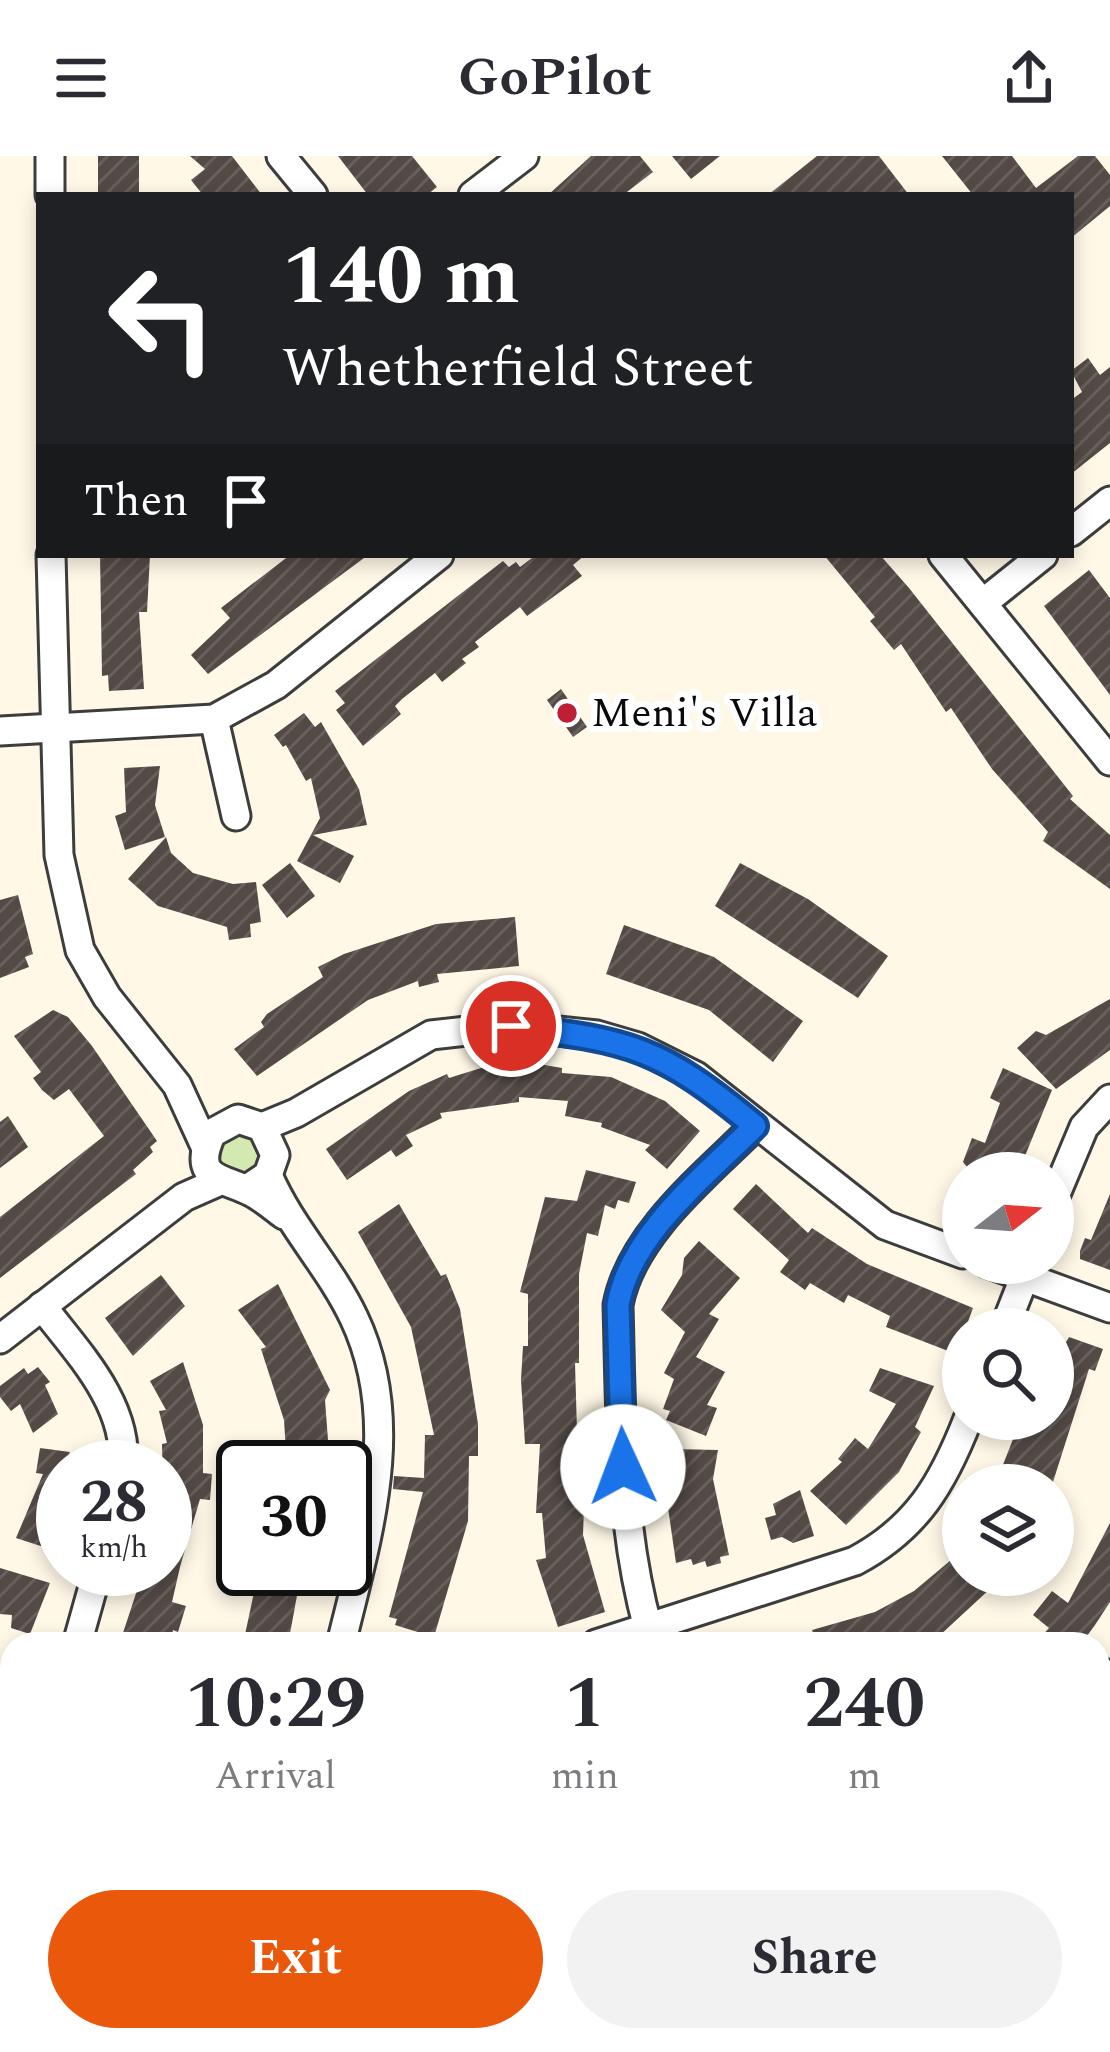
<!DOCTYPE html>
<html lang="en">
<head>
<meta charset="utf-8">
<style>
	:root { --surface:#fff; --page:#f2f2f3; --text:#2b2b33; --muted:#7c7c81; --accent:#ea580c }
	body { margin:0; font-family:Spectral,serif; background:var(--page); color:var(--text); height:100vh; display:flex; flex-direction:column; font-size:45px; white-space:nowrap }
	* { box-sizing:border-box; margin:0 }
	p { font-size:39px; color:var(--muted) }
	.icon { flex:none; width:66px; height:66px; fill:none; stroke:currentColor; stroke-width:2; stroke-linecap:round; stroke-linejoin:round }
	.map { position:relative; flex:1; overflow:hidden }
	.panel { position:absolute; left:0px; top:1476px; width:1110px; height:420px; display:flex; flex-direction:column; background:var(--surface); border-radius:36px 36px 0 0; box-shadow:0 6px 18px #0003 }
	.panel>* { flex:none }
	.guide { position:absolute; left:36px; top:36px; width:1038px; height:366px; border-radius:0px; box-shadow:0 6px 18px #0003; background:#202124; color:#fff; overflow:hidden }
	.needle { width:78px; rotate:73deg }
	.controls { position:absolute; left:942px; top:996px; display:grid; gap:24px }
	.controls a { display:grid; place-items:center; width:132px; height:132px; border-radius:50%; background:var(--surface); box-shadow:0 6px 18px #0003; font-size:60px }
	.speed { position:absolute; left:36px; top:1284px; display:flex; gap:24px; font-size:60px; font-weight:700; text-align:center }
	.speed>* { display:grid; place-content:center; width:156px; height:156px; border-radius:50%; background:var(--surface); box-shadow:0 6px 18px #0003; line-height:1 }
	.speed small { font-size:30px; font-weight:400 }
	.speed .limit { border:6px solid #111; border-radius:18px; background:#fff; color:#111 }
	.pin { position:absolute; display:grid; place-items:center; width:102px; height:102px; color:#fff; margin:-51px; border:6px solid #fff; border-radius:50%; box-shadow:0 3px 12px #0007 }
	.me { position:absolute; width:132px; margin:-66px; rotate:358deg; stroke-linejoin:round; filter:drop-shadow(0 0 9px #0008) }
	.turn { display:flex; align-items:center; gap:42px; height:252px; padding:0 48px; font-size:54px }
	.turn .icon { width:156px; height:156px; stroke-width:2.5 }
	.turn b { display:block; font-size:84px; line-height:102px }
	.then { display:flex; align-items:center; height:114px; padding:0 48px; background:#0003; gap:24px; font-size:45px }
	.eta { display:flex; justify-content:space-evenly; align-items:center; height:204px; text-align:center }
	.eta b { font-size:72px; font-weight:700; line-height:84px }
	.button { display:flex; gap:24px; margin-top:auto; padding:24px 48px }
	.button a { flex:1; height:138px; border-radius:72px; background:var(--accent); color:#fff; font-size:48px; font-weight:700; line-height:138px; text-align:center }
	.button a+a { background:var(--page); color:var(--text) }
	header { display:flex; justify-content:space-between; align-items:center; height:156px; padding:0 48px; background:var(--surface); font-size:54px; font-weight:700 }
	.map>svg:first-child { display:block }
</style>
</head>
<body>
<header><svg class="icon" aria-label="menu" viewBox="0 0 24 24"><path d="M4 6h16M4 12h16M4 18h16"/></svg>GoPilot<svg class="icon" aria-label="share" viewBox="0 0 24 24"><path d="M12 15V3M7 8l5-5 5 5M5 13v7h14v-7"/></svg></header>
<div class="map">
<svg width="1110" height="1896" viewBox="0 0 1110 1896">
	<defs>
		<pattern id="building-hatch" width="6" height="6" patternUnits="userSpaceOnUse" patternTransform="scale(3)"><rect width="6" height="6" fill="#534a46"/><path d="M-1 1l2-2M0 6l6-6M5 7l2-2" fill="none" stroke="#67605c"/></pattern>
	</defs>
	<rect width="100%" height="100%" fill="#fff8e7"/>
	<!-- grass -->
	<circle fill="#d3e9b1" cx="240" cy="997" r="21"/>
	<!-- building -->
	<g fill="url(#building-hatch)">
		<rect x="98" y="0" width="41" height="39"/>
		<path d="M 190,0 L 232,0 L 262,39 L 203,39 L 191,24 L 205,13 Z"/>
		<path d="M 338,0 L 412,0 L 437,31 L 427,39 L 368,39 Z"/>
		<path d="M 591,0 L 640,0 L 653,16 L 623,39 L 548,39 Z"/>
		<path d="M 672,0 L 720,0 L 691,23 Z"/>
		<path d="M 817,0 L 879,0 L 909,39 L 768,39 Z"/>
		<path d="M 942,0 L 1012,0 L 1036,32 L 1078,0 L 1095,0 L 1110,19 L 1110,50 L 1071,82 L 1071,39 L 973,39 Z"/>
		<path d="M 1088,202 L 1100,219 L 1110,211 L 1110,287 L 1071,318 L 1071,244 L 1082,236 L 1071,215 Z"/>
		<path d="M 100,399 L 150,399 L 147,456 L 139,456 L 144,533 L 109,535 L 108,519 L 102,520 Z"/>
		<path d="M 290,399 L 368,399 L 208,518 L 191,499 L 230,462 L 221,452 Z"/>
		<path d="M 536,399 L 585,399 L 573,409 L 582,420 L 527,460 L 520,451 L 475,486 L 479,491 L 462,503 L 466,507 L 442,526 L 435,517 L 402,543 L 395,550 L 401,558 L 363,590 L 336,554 L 345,547 L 335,535 L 503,405 L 509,411 L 516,406 L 520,411 Z"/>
		<path d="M 824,399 L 880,399 L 909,432 L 1073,640 L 1070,643 L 1110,679 L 1110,733 L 1043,685 L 1048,676 L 992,613 L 951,552 L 946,556 L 901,488 L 894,494 L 870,465 L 875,461 Z"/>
		<path d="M 1089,414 L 1110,442 L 1110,539 L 1044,450 Z"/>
		<path d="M 561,533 L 587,571 L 573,581 L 547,544 Z"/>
		<path d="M 304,557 L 315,571 L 321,566 L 359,633 L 367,669 L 313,679 L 354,700 L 340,727 L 297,705 L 320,662 L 311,622 L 306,625 L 286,589 L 283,591 L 274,579 Z"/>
		<path d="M 160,610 L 155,649 L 165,681 L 125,694 L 115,660 L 126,656 L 124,612 Z"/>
		<path d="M 166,681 L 171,697 L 193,717 L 233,728 L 256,726 L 261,766 L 250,768 L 251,781 L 229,784 L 227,771 L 158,750 L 128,723 Z"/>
		<path d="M 290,707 L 315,740 L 287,762 L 262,729 Z"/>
		<path d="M 740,707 L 808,743 L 888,800 L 858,842 L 715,750 Z"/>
		<path d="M 18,739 L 33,798 L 25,801 L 29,811 L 0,822 L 0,744 Z"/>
		<path d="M 515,761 L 519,810 L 437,818 L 439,826 L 419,831 L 418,825 L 368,844 L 257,920 L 234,893 L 264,871 L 261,866 L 267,858 L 323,821 L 318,811 L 344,798 L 436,768 Z"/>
		<path d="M 624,769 L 714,801 L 803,865 L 773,906 L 709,854 L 606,818 Z"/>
		<path d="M 1110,843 L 1110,894 L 1056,933 L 1017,892 L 1036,875 L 1046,879 Z"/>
		<path d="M 53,854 L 68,861 L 92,890 L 157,985 L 150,991 L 153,996 L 133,1014 L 136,1018 L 0,1122 L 0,1061 L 104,980 L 69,933 L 54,944 L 42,934 L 33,922 L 41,916 L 14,880 Z"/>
		<path d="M 527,906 L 562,912 L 562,917 L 611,921 L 665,945 L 700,975 L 667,1013 L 645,994 L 650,989 L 601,971 L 602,967 L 565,960 L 568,945 L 519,941 L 519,946 L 440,957 L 442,962 L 406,979 L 413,990 L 396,1001 L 391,994 L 347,1024 L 326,993 L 409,935 L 447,918 L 449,922 L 481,912 L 527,911 Z"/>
		<path d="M 1003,912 L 1052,934 L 1018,1017 L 972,1017 L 963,1006 L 972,982 L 985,987 L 1000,947 L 990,942 Z"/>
		<path d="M 8,960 L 28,991 L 0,1012 L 0,966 Z"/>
		<path d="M 586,1014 L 636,1026 L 629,1047 L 618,1044 L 615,1053 L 605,1049 L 598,1080 L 587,1077 L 579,1118 L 579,1207 L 575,1207 L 578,1309 L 585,1324 L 583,1379 L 605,1456 L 558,1471 L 536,1404 L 546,1402 L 542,1357 L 536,1357 L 540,1288 L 525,1288 L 521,1224 L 523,1190 L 528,1190 L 528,1138 L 520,1136 L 545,1041 L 577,1045 Z"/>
		<path d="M 756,1028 L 808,1077 L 812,1072 L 867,1108 L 973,1152 L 956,1198 L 886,1171 L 890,1160 L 848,1139 L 844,1147 L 810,1127 L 805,1134 L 780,1116 L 789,1104 L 733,1053 Z"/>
		<path d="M 1110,1038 L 1110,1114 L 1080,1103 L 1080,1095 L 1085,1082 L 1091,1084 Z"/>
		<path d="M 399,1048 L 441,1120 L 446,1118 L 460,1153 L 478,1268 L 478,1300 L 469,1300 L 468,1365 L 434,1481 L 395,1469 L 397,1463 L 389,1461 L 423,1336 L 393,1333 L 394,1320 L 424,1322 L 425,1279 L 434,1279 L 411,1171 L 358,1076 Z"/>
		<path d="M 699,1085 L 740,1122 L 709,1158 L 719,1163 L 696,1201 L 725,1216 L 707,1249 L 717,1252 L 706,1280 L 666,1264 L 670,1255 L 663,1253 L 674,1223 L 664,1217 L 685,1176 L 661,1154 L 682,1119 L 684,1102 Z"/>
		<path d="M 161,1119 L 185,1150 L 133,1200 L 105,1162 Z"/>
		<path d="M 278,1128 L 330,1234 L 325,1244 L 330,1311 L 287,1311 L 284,1264 L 261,1193 L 266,1191 L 238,1154 Z"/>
		<path d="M 1069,1181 L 1103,1193 L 1095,1215 L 1089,1213 L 1052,1329 L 995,1329 L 1021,1263 L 1053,1263 L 1053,1182 L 1066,1186 Z"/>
		<path d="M 183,1206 L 203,1269 L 203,1317 L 212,1318 L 210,1344 L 200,1343 L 180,1411 L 172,1446 L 186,1450 L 178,1476 L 173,1474 L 170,1488 L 125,1488 L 127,1482 L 122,1480 L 144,1413 L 165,1413 L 162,1288 L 167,1287 L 159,1255 L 166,1254 L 150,1225 Z"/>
		<path d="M 38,1211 L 50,1226 L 45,1229 L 58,1258 L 33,1277 L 20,1248 L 11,1255 L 0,1241 L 0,1230 L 24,1212 L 28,1218 Z"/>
		<path d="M 880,1212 L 934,1230 L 915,1271 L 921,1276 L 899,1316 L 846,1369 L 810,1335 L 842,1306 L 838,1303 L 855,1282 L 868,1293 L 896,1248 L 869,1235 Z"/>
		<path d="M 40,1292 L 70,1296 L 63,1311 L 63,1372 L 53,1394 L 16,1382 L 43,1318 L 36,1317 Z"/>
		<path d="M 674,1293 L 718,1294 L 713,1323 L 729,1399 L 720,1401 L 721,1407 L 707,1411 L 705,1405 L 693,1409 L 691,1403 L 676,1407 L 665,1331 L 666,1296 Z"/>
		<path d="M 800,1334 L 814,1380 L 793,1387 L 782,1381 L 771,1384 L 765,1362 L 776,1359 L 773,1348 Z"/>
		<path d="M 1110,1367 L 1110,1446 L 1095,1469 L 1081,1488 L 1034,1488 L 1049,1472 L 1033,1459 L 1052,1435 L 1068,1447 Z"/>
		<path d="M 963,1394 L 963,1419 L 1005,1419 L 938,1481 L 916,1488 L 817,1488 L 812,1474 L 875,1456 L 914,1435 Z"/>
		<path d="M 0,1412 L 50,1427 L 30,1478 L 11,1472 L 12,1459 L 0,1458 Z"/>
		<path d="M 259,1413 L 302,1413 L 288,1488 L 243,1488 Z"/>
	</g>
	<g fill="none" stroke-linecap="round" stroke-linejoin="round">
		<defs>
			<g id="minor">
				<path d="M 281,0 L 313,39"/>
				<path d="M 50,39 L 50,0"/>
				<path d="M 473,39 L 524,0"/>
				<path d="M 1071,376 L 1110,345"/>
				<path d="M 51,399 L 59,699 L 80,794 L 107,841 L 177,929 L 205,990"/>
				<path d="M 943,399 L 1110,605"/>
				<path d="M 983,447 L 1043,399"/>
				<path d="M 214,563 L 236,660"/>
				<path d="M 0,575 L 214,563 L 276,529 L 439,399"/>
				<path d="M 262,971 L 296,957 L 431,879 L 511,870 L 597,879 L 638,891 L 696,920 L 885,1069 L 963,1098"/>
				<path d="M 268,1019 C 290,1071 330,1111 354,1162 C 404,1267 367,1381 341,1488"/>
				<path d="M 247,1033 L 268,1019 L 275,999 L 262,971 L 238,963 L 212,977 C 190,1025 223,1021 251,1036 C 263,1042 273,1051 284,1059"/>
				<path d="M 1053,1045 L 1084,971 L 1110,943"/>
				<path d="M 987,1107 L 1110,1152"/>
				<path d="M 42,1150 C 77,1196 129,1248 123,1311"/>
				<path d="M 1004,1173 L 1030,1107"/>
				<path d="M 0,1183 L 184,1041 L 218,1026"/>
				<path d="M 648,1472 C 619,1366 621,1258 618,1149 C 631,1078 706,1019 755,970"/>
				<path d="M 77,1488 L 98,1413"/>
				<path d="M 596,1488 L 855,1405 C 917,1372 943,1327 968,1263"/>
				<path d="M 1098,1532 L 1110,1518"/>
				<path d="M 0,1547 L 12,1550"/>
				<path d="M 0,1730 L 12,1694"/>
				<path d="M 1098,1853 L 1110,1846"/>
				<path d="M 257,1884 L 258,1896"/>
				<path d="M 1006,1896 L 1034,1884"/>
			</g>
		</defs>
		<!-- minor casing -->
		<use href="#minor" stroke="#3d3d3d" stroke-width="33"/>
		<!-- minor -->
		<use href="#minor" stroke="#fff" stroke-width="27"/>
	</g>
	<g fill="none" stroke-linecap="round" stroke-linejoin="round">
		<defs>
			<path id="route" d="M 511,870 C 631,885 660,891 755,970 C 706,1019 630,1078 618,1149 L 623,1311"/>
		</defs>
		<!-- route casing -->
		<use href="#route" stroke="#114b97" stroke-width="30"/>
		<!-- route -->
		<use href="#route" stroke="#1a73e8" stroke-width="21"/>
	</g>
	<!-- markers -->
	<circle fill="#bd1f34" stroke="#fff" stroke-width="4.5" cx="567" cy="557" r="12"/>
	<g text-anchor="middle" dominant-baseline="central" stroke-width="12" stroke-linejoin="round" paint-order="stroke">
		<!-- poi labels -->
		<g font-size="42" fill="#0a0a0a" stroke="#fff" text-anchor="start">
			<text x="591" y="557">Meni's Villa</text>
		</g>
	</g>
</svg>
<div class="controls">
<a><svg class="needle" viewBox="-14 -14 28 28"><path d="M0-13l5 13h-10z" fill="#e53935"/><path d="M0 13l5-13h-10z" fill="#7c7c81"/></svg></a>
<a><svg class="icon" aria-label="search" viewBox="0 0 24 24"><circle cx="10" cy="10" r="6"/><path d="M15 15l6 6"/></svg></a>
<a><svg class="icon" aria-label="layers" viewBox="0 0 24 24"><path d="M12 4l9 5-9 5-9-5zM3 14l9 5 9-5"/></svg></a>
</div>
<div class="speed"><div>28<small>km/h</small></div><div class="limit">30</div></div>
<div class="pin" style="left:511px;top:870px;background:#d93025"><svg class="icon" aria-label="arrive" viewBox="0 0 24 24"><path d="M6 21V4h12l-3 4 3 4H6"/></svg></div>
<svg class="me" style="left:623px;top:1311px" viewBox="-20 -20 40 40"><circle r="19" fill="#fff"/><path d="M0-13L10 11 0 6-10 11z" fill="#1a73e8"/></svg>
<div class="guide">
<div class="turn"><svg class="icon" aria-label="left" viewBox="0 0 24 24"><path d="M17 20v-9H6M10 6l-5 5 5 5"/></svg><div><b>140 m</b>Whetherfield Street</div></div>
<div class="then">Then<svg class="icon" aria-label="arrive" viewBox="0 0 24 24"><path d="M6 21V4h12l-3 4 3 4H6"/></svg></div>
</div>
<section class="panel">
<div class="eta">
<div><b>10:29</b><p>Arrival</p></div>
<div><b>1</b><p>min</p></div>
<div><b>240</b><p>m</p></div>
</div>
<div class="button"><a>Exit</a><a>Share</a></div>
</section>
</div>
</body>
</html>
